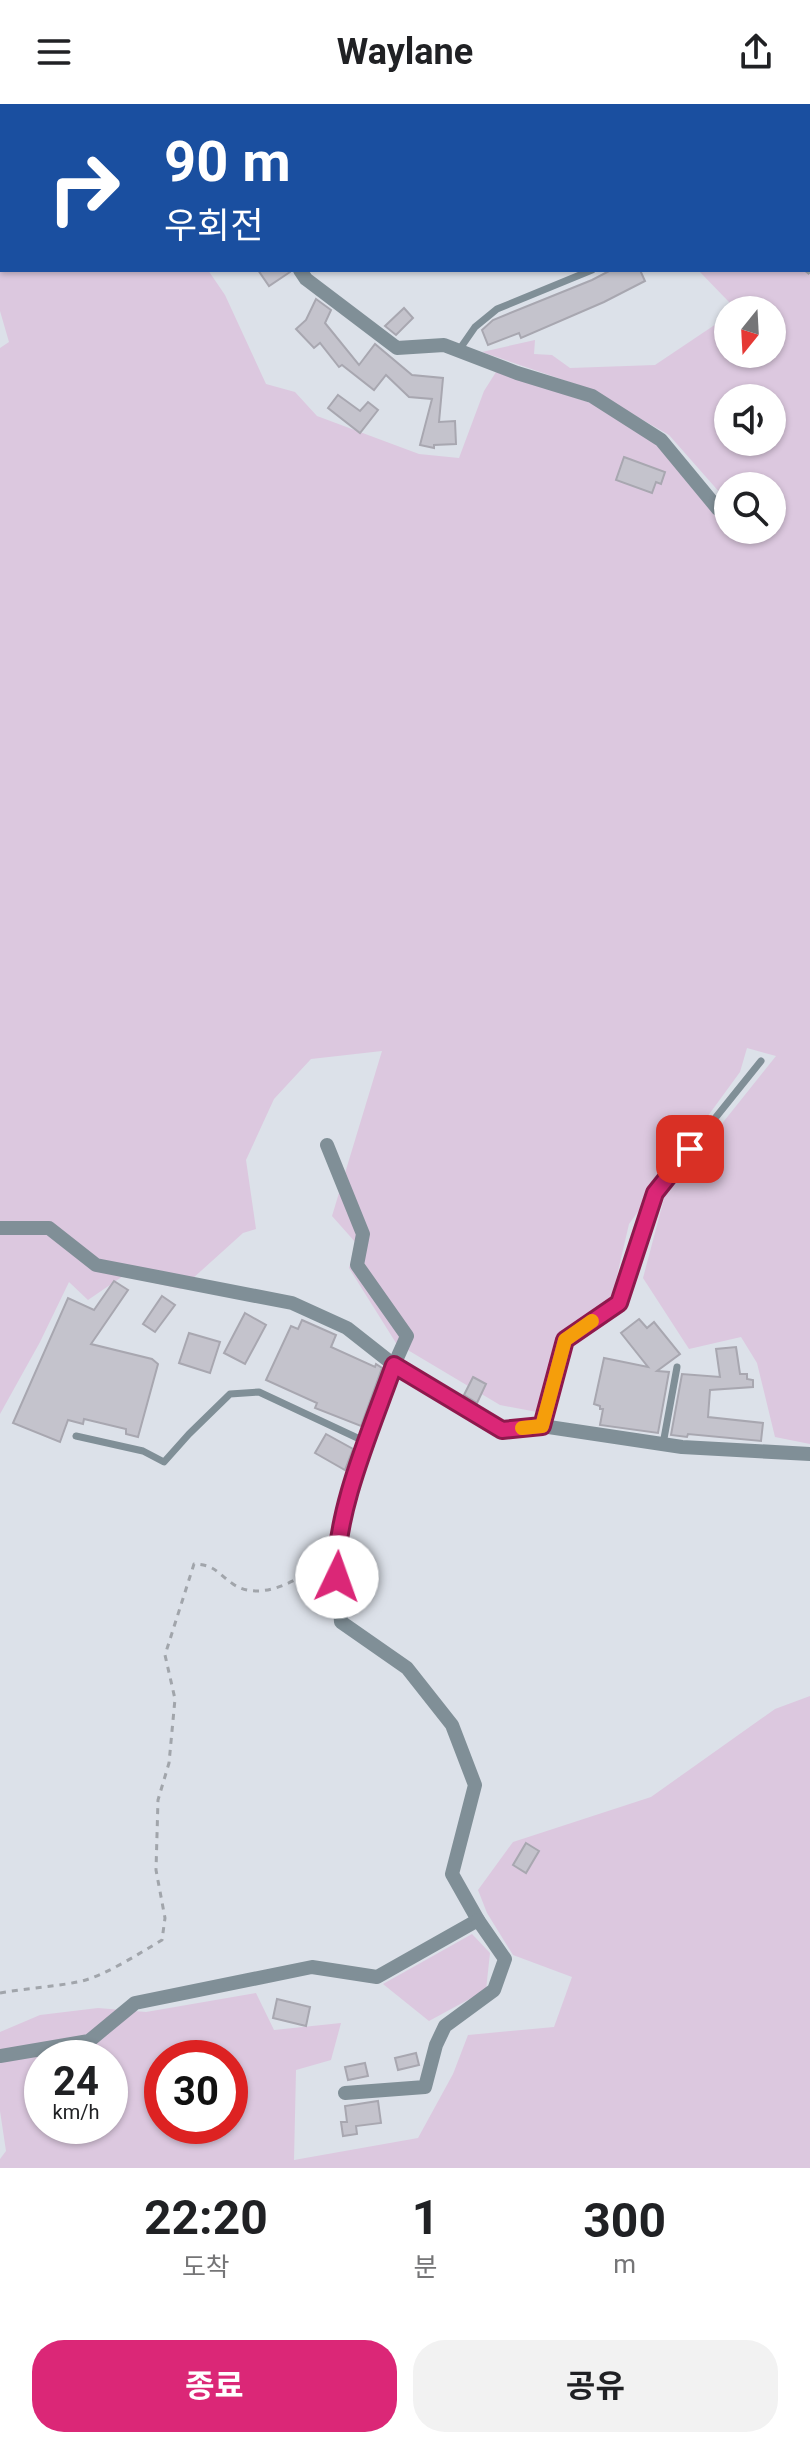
<!DOCTYPE html>
<html lang="ko">
<head>
<meta charset="utf-8">
<style>
	:root { --surface:#fff; --page:#f2f2f2; --text:#202124; --muted:#757577; --accent:#db2777 }
	body { margin:0; font-family:Roboto,"Noto Sans KR",sans-serif; background:var(--page); color:var(--text); height:100vh; display:flex; flex-direction:column; font-size:30px; white-space:nowrap }
	* { box-sizing:border-box; margin:0 }
	p { font-size:26px; color:var(--muted) }
	.icon { flex:none; width:44px; height:44px; fill:none; stroke:currentColor; stroke-width:2; stroke-linecap:round; stroke-linejoin:round }
	.map { position:relative; height:2064px; overflow:hidden }
	.panel { display:flex; flex-direction:column; background:var(--surface); flex:1 }
	.panel>* { flex:none }
	.guide { position:absolute; left:0px; top:0px; width:810px; height:168px; box-shadow:0 2px 6px #0004; background:#1a4fa0; color:#fff; overflow:hidden }
	.needle { width:52px; rotate:198deg }
	.tools { position:absolute; left:714px; top:192px; display:grid; gap:16px }
	.tools a { display:grid; place-items:center; width:72px; height:72px; border-radius:50%; background:var(--surface); box-shadow:0 2px 6px #0004; font-size:40px }
	.speed { position:absolute; left:24px; top:1936px; display:flex; gap:16px; font-size:40px; font-weight:700; text-align:center }
	.speed>* { display:grid; place-content:center; width:104px; height:104px; border-radius:50%; background:var(--surface); box-shadow:0 2px 6px #0004; line-height:1 }
	.speed small { font-size:20px; font-weight:400 }
	.speed .limit { border:12px solid #d22; background:#fff; color:#111 }
	.pin { position:absolute; display:grid; place-items:center; width:68px; height:68px; color:#fff; margin:-34px; border-radius:16px; box-shadow:0 4px 12px #0006 }
	.me { position:absolute; width:88px; margin:-44px; rotate:3deg; stroke-linejoin:round; filter:drop-shadow(0 0 6px #0008) }
	.turn { display:flex; align-items:center; gap:28px; height:168px; padding:0 32px; font-size:36px }
	.turn .icon { width:104px; height:104px; stroke-width:2.5 }
	.turn b { display:block; font-size:56px; line-height:68px }
	.eta { display:flex; justify-content:space-evenly; align-items:center; height:136px; text-align:center }
	.eta b { font-size:48px; font-weight:700; line-height:56px }
	.action { display:flex; gap:16px; margin-top:auto; padding:16px 32px }
	.action a { flex:1; height:92px; border-radius:32px; background:var(--accent); color:#fff; font-size:32px; font-weight:700; line-height:92px; text-align:center }
	.action a+a { background:var(--page); color:var(--text) }
	header { display:flex; justify-content:space-between; align-items:center; height:104px; padding:0 32px; background:var(--surface); font-size:36px; font-weight:700 }
	.map>svg:first-child { display:block }
</style>
</head>
<body>
<header><svg class="icon" aria-label="menu" viewBox="0 0 24 24"><path d="M4 6h16M4 12h16M4 18h16"/></svg>Waylane<svg class="icon" aria-label="share" viewBox="0 0 24 24"><path d="M12 15V3M7 8l5-5 5 5M5 13v7h14v-7"/></svg></header>
<div class="map">
<svg width="810" height="2064" viewBox="0 0 810 2064">
	<rect width="100%" height="100%" fill="#dce1e9"/>
	<!-- green -->
	<g fill="#dcc8df" fill-rule="evenodd">
		<path d="M 704,0 L 810,0 L 810,1340 L 775,1333 L 757,1259 L 741,1233 L 689,1245 L 643,1174 L 665,1091 L 776,952 L 747,944 L 740,968 L 629,1120 L 612,1193 L 564,1225 L 537,1308 L 500,1301 L 396,1239 L 349,1164 L 356,1139 L 332,1112 L 382,947 L 311,955 L 274,995 L 246,1056 L 256,1125 L 243,1129 L 181,1185 L 123,1172 L 88,1196 L 69,1178 L 40,1238 L 0,1310 L 0,244 L 9,238 L 0,207 L 0,149 L 2,148 L 2,166 L 208,166 L 225,191 L 266,280 L 295,288 L 317,312 L 419,350 L 459,354 L 484,287 L 496,268 L 591,299 L 656,339 L 713,408 L 728,412 L 728,426 L 772,426 L 772,382 L 751,382 L 741,375 L 728,382 L 721,390 L 669,331 L 587,284 L 482,248 L 535,236 L 534,250 L 552,251 L 570,264 L 655,261 L 728,212 L 728,250 L 772,250 L 772,206 L 729,206 L 729,198 L 698,166 L 808,166 L 808,2 L 704,2 ZM 728,294 L 772,294 L 772,338 L 728,338 Z"/>
		<path d="M 810,1592 L 810,2064 L 0,2064 L 0,2055 L 6,2047 L 0,2007 L 0,1928 L 40,1911 L 98,1904 L 146,1908 L 256,1889 L 274,1926 L 341,1919 L 331,1956 L 296,1966 L 294,2056 L 418,2034 L 453,1970 L 468,1931 L 554,1923 L 572,1873 L 513,1851 L 487,1809 L 478,1786 L 513,1738 L 651,1693 L 775,1605 ZM 42,1954 L 110,1954 L 110,2022 L 42,2022 ZM 162,1954 L 230,1954 L 230,2022 L 162,2022 Z"/>
		<path d="M 472,1830 L 490,1849 L 486,1886 L 429,1917 L 383,1880 Z"/>
	</g>
	<!-- water -->
	<path fill="#8fbcbd" stroke="#769698" stroke-width="2" d="M 412,0 L 642,0 L 643,2 L 408,2 Z"/>
	<!-- building -->
	<g fill="#c4c3cc" stroke="#a8a7b0" stroke-width="2">
		<path d="M 258,166 L 290,166 L 290,168 L 269,182 Z"/>
		<path d="M 611,166 L 640,166 L 645,177 L 604,198 L 521,234 L 519,229 L 488,241 L 482,226 L 493,216 L 592,176 Z"/>
		<path d="M 316,195 L 331,206 L 325,219 L 359,261 L 375,240 L 412,271 L 443,274 L 439,318 L 455,317 L 456,340 L 434,341 L 434,344 L 420,341 L 432,295 L 409,293 L 386,271 L 374,286 L 342,261 L 339,263 L 320,239 L 314,244 L 296,225 L 306,216 Z"/>
		<path d="M 404,204 L 413,214 L 396,231 L 385,222 Z"/>
		<path d="M 338,291 L 360,307 L 368,298 L 378,306 L 360,329 L 328,304 Z"/>
		<path d="M 624,353 L 665,368 L 661,380 L 656,378 L 652,389 L 616,376 Z"/>
		<path d="M 114,1177 L 128,1186 L 91,1240 L 152,1255 L 158,1260 L 138,1333 L 126,1330 L 126,1325 L 84,1315 L 83,1320 L 68,1316 L 60,1338 L 13,1319 L 68,1194 L 94,1206 Z"/>
		<path d="M 162,1192 L 175,1201 L 155,1228 L 143,1220 Z"/>
		<path d="M 245,1209 L 266,1221 L 245,1260 L 224,1249 Z"/>
		<path d="M 639,1215 L 647,1224 L 654,1218 L 680,1250 L 657,1267 L 669,1268 L 658,1329 L 600,1321 L 603,1305 L 600,1305 L 600,1302 L 594,1300 L 604,1254 L 648,1263 L 621,1229 Z"/>
		<path d="M 302,1216 L 336,1231 L 331,1243 L 375,1263 L 376,1260 L 382,1264 L 361,1322 L 315,1304 L 317,1299 L 266,1276 L 291,1222 L 298,1225 Z"/>
		<path d="M 189,1229 L 220,1238 L 210,1269 L 179,1259 Z"/>
		<path d="M 736,1243 L 740,1270 L 747,1270 L 747,1275 L 753,1276 L 753,1283 L 710,1286 L 708,1313 L 763,1319 L 761,1337 L 688,1330 L 687,1333 L 671,1331 L 682,1270 L 720,1273 L 716,1245 Z"/>
		<path d="M 473,1273 L 486,1280 L 477,1299 L 464,1291 Z"/>
		<path d="M 326,1330 L 353,1345 L 345,1366 L 315,1349 Z"/>
		<path d="M 526,1739 L 539,1747 L 526,1769 L 513,1761 Z"/>
		<path d="M 277,1895 L 310,1903 L 306,1922 L 273,1914 Z"/>
		<path d="M 416,1949 L 419,1961 L 398,1966 L 395,1954 Z"/>
		<path d="M 365,1959 L 368,1972 L 348,1976 L 345,1963 Z"/>
		<path d="M 378,1997 L 381,2019 L 356,2022 L 357,2030 L 343,2032 L 341,2018 L 347,2018 L 345,2002 Z"/>
	</g>
	<g fill="none" stroke-linecap="round" stroke-linejoin="round">
		<!-- path -->
		<g stroke="#a1a5ab" stroke-width="3" stroke-dasharray="6 6" stroke-linecap="butt">
			<path d="M 709,0 L 710,2"/>
			<path d="M 4,2 L 4,0"/>
			<path d="M 211,2 L 211,0"/>
			<path d="M 390,2 L 394,0"/>
			<path d="M 0,12 L 2,6"/>
			<path d="M 805,166 L 810,170"/>
			<path d="M 0,1889 C 27,1884 55,1883 82,1877 C 106,1871 140,1849 162,1836 L 165,1814 L 156,1766 L 158,1696 L 169,1659 L 175,1595 L 165,1551 L 194,1460 C 215,1461 216,1468 233,1480 C 261,1499 299,1475 323,1459"/>
		</g>
		<!-- service -->
		<g stroke="#808f97" stroke-width="7">
			<path d="M 0,99 L 2,98"/>
			<path d="M 459,246 L 475,223 L 497,205 L 592,166"/>
			<path d="M 542,1322 L 565,1236 L 619,1199 L 655,1089 L 761,957"/>
			<path d="M 76,1332 L 143,1347 L 164,1358 L 189,1330 L 230,1290 L 259,1288 L 366,1338"/>
			<path d="M 663,1340 L 677,1263"/>
		</g>
		<!-- minor -->
		<g stroke="#808f97" stroke-width="14">
			<path d="M 145,0 L 148,2"/>
			<path d="M 300,166 L 306,175 L 397,244 L 444,241 L 517,269 L 592,292 L 661,336 L 718,405"/>
			<path d="M 0,1124 L 49,1124 L 96,1161 L 292,1199 L 347,1224 L 394,1261 L 502,1326 L 542,1322 L 682,1343 L 810,1350"/>
			<path d="M 0,1952 L 89,1937 L 135,1899 L 312,1863 L 377,1873 L 478,1816 L 452,1770 L 475,1681 L 452,1621 L 407,1564 L 341,1518 L 336,1451 L 355,1369 L 394,1261 L 407,1232 L 357,1161 L 363,1130 L 327,1041"/>
			<path d="M 345,1989 L 425,1983 L 436,1941 L 445,1922 L 494,1886 L 505,1855 L 478,1816"/>
		</g>
	</g>
	<g fill="none" stroke-linecap="round" stroke-linejoin="round">
		<defs>
			<path id="route" d="M 337,1473 C 333,1411 373,1321 394,1261 L 502,1326 L 542,1322 L 565,1236 L 619,1199 L 655,1089 L 690,1045"/>
		</defs>
		<!-- route casing -->
		<use href="#route" stroke="#8e194d" stroke-width="20"/>
		<!-- route -->
		<use href="#route" stroke="#db2777" stroke-width="14"/>
		<!-- slow -->
		<path stroke="#f59e0b" stroke-width="14" d="M 522,1324 L 542,1322 L 565,1236 L 592,1217"/>
	</g>
</svg>
<div class="tools">
<a><svg class="needle" viewBox="-14 -14 28 28"><path d="M0-13l5 13h-10z" fill="#e53935"/><path d="M0 13l5-13h-10z" fill="#757577"/></svg></a>
<a><svg class="icon" aria-label="sound" viewBox="0 0 24 24"><path d="M4 9h4l5-4v14l-5-4H4zM17 9q2 3 0 6"/></svg></a>
<a><svg class="icon" aria-label="search" viewBox="0 0 24 24"><circle cx="10" cy="10" r="6"/><path d="M15 15l6 6"/></svg></a>
</div>
<div class="speed"><div>24<small>km/h</small></div><div class="limit">30</div></div>
<div class="pin" style="left:690px;top:1045px;background:#d93025"><svg class="icon" aria-label="arrive" viewBox="0 0 24 24"><path d="M6 21V4h12l-3 4 3 4H6"/></svg></div>
<svg class="me" style="left:337px;top:1473px" viewBox="-20 -20 40 40"><circle r="19" fill="#fff"/><path d="M0-13L10 11 0 6-10 11z" fill="#db2777"/></svg>
<div class="guide">
<div class="turn"><svg class="icon" aria-label="right" viewBox="0 0 24 24"><path d="M7 20v-9h11M14 6l5 5-5 5"/></svg><div><b>90 m</b>우회전</div></div>
</div>
</div>
<section class="panel">
<div class="eta">
<div><b>22:20</b><p>도착</p></div>
<div><b>1</b><p>분</p></div>
<div><b>300</b><p>m</p></div>
</div>
<div class="action"><a>종료</a><a>공유</a></div>
</section>
</body>
</html>
